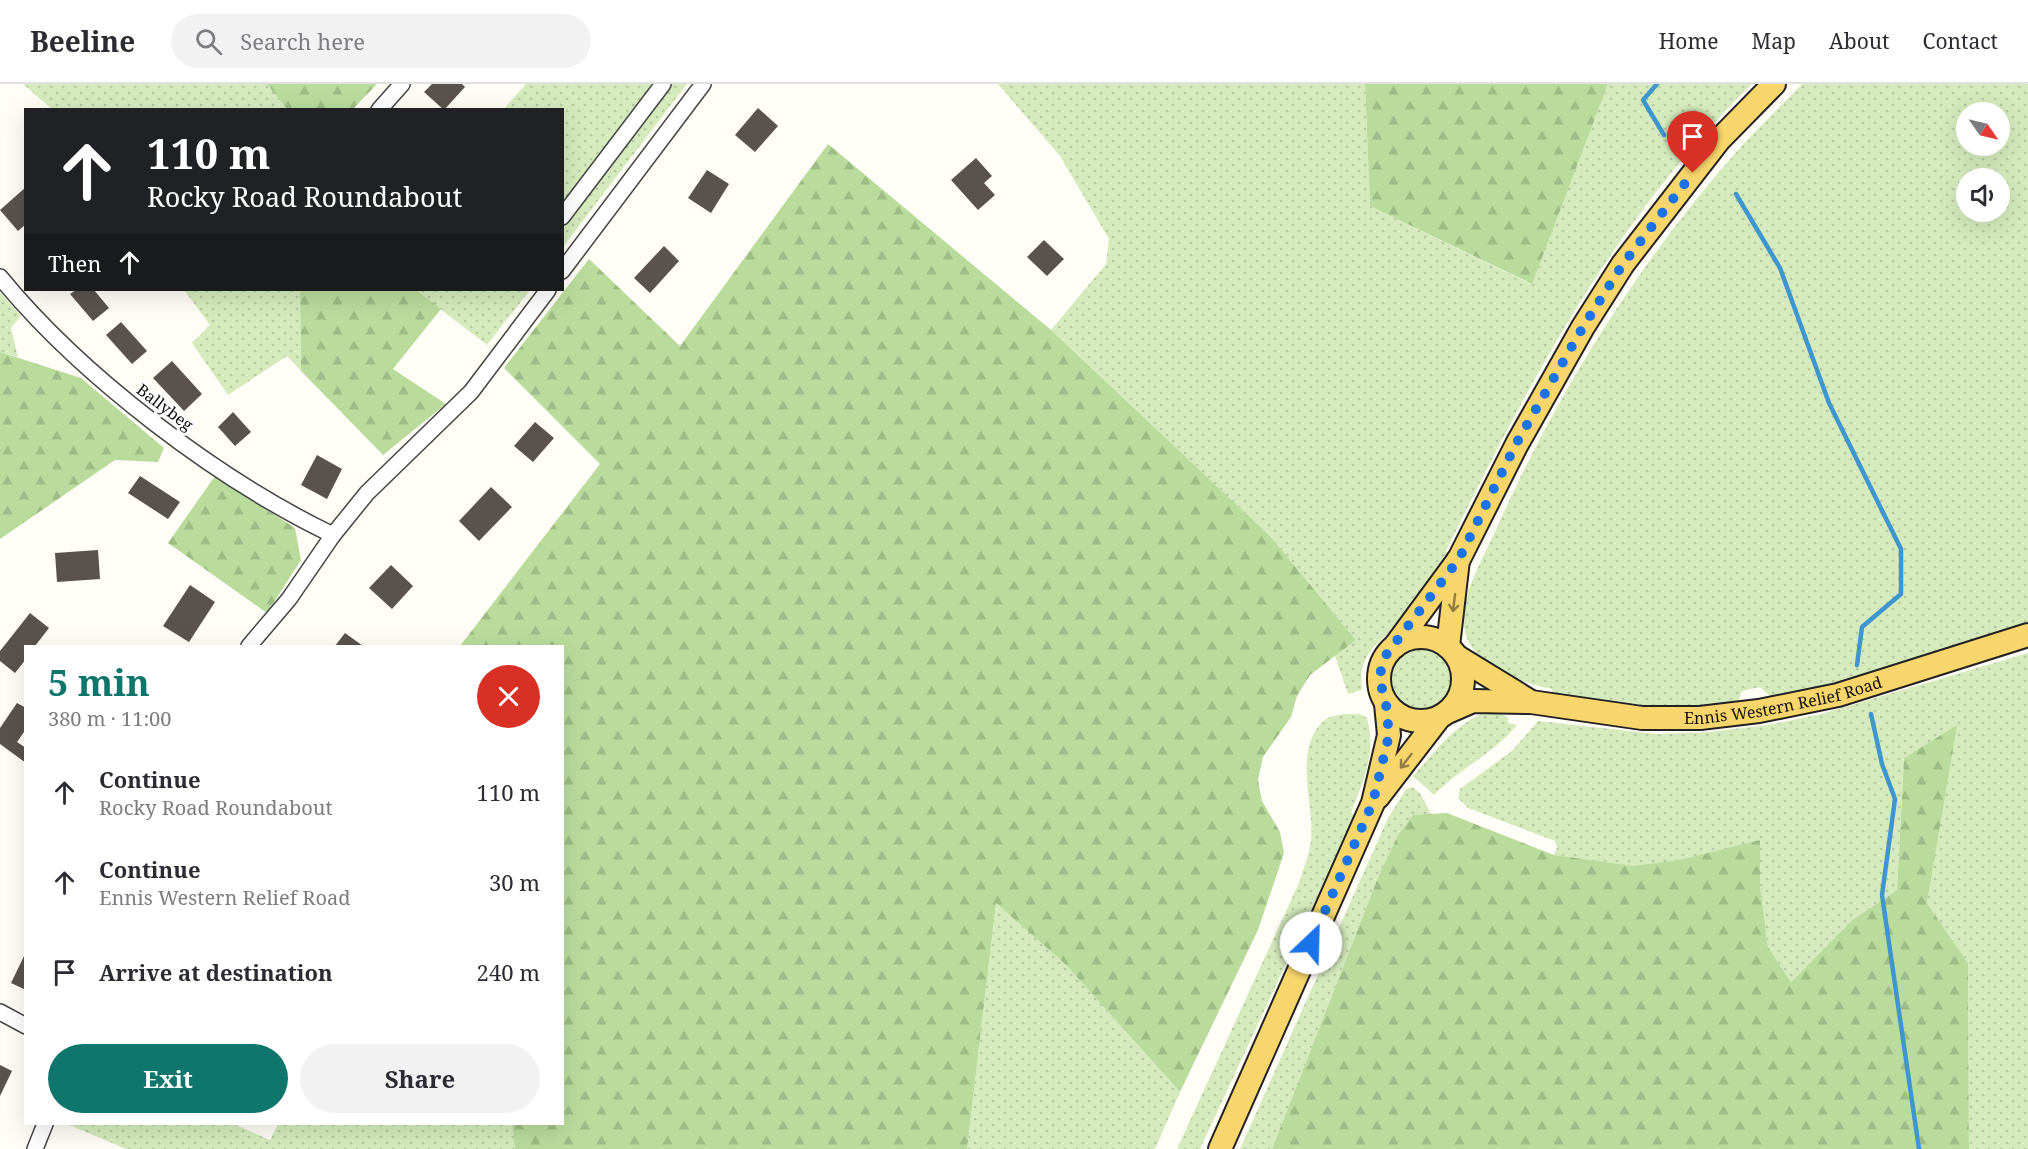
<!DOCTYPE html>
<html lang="en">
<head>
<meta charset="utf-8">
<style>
	:root { --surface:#fff; --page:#f2f2f3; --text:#2b2b33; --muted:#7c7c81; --line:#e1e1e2; --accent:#0f766e }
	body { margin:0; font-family:"Noto Serif",serif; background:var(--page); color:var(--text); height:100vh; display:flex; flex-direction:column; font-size:22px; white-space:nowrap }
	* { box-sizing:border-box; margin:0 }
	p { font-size:20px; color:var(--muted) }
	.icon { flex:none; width:33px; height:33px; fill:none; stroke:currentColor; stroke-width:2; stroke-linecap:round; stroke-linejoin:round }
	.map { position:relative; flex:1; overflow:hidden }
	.panel { position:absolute; left:24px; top:561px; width:540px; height:480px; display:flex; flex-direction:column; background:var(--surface); border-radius:0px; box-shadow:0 6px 24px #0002 }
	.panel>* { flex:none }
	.hud { position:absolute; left:24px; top:24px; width:540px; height:183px; border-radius:0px; box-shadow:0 6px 24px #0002; background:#202124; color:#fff; overflow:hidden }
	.needle { width:39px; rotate:124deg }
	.tools { position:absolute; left:1956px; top:18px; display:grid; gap:12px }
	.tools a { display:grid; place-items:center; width:54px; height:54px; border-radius:50%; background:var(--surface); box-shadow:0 6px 24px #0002; font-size:30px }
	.pin { position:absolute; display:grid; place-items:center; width:51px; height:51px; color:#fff; margin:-62px -26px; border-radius:50% 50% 50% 0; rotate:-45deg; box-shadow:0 0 6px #0007 }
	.pin .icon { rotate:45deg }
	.me { position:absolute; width:66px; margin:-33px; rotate:24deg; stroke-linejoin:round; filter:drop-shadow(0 0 4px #0008) }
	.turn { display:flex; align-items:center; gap:21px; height:126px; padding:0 24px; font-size:27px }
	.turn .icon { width:78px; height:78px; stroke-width:2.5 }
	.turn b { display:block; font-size:42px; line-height:51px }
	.then { display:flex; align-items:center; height:57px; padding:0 24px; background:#0003; gap:12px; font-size:22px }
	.round { display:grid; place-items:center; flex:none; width:63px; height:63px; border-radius:32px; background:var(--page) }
	.summary { display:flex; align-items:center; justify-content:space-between; height:102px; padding:0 24px }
	h1 { font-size:36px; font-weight:700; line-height:45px; color:var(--accent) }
	.primary-button { display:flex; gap:12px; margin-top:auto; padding:12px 24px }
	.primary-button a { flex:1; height:69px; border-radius:36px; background:var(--accent); color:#fff; font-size:24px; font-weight:700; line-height:69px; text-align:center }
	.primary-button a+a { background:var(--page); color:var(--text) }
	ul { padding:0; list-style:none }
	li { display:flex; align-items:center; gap:18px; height:90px; padding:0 24px }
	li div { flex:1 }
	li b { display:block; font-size:22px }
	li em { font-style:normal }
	header { display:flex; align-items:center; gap:36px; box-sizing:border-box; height:84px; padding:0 30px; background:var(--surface); border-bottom:2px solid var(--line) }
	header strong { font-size:28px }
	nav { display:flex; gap:33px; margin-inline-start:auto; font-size:21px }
	.search { width:420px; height:54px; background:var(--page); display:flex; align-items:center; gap:15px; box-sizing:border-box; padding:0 21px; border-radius:33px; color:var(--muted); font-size:22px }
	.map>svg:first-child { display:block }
</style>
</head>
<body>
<header>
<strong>Beeline</strong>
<div class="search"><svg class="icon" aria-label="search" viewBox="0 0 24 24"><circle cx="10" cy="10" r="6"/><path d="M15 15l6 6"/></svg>Search here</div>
<nav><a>Home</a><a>Map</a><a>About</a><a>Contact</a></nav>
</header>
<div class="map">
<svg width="2028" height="1065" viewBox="0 0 2028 1065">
	<defs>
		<pattern id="grass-dots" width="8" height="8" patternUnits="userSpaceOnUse" patternTransform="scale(1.5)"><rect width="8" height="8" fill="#d5ebbd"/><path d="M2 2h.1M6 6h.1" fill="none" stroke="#b6c8a1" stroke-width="1.8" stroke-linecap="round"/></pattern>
		<pattern id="forest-firs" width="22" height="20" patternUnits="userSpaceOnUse" patternTransform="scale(1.5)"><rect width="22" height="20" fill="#b9dc9c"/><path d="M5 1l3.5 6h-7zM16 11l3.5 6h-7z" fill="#9ebc85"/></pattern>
	</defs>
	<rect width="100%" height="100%" fill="#fffdf5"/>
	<!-- grass -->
	<g fill="url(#grass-dots)" fill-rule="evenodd">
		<path d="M 23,0 L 267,0 L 288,25 L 52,25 Z"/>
		<path d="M 526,0 L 687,0 L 563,163 L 562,26 L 503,26 Z"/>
		<path d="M 998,0 L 1365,0 L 1370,122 L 1531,200 L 1608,0 L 1752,0 C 1615,134 1529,298 1446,467 L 1448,477 C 1432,497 1418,518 1401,536 C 1380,560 1357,567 1362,606 L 1348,610 L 1335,572 L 1356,556 L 1270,452 L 1051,246 L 1106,180 L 1109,155 L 1060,72 Z"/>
		<path d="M 1802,0 L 2028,0 L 2028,541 L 1872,591 L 1783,612 L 1770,612 L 1760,603 L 1742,607 L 1738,618 L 1680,624 L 1620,621 L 1552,611 L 1552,605 C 1523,600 1472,581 1465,548 C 1458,515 1481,479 1494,450 C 1555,312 1638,178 1739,65 C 1759,43 1781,22 1802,0 ZM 1966,28 L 2000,28 L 2000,62 L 1966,62 ZM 1966,94 L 2000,94 L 2000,128 L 1966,128 Z"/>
		<path d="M 184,206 L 300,206 L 301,287 L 287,272 L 228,311 L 192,259 L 210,241 Z"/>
		<path d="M 416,206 L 530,206 L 487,261 Z"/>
		<path d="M 0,208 L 21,232 L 11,244 L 18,273 L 0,268 Z"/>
		<circle cx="1421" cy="596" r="34"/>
		<path d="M 2028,569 L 2028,1065 L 1969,1065 L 1968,879 L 1927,819 L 1956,642 L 1904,674 L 1897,806 L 1852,836 L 1791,898 L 1768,863 L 1760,801 L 1760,756 C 1721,770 1674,782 1633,782 C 1607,783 1580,776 1554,771 L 1557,764 L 1555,757 L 1468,724 L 1458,714 L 1460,705 L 1512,667 L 1538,637 L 1657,650 L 1708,648 L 1768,641 L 1821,630 Z"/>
		<path d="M 1487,628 L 1502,630 L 1508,634 L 1508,639 L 1517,641 C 1493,670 1460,684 1434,711 L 1413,692 C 1435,668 1455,639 1487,628 Z"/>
		<path d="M 1344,630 L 1360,630 L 1367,634 C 1377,669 1363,697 1351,729 L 1359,734 L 1311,826 L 1200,1065 L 1177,1065 L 1298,801 C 1303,787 1309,771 1311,756 C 1315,720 1291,663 1326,635 C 1330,632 1339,631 1344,630 Z"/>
		<path d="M 1412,703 L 1420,709 L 1431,730 L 1413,731 L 1377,796 L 1272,1065 L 1240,1065 L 1388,734 L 1406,705 Z"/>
		<path d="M 996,819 L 1066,881 L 1180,1008 L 1155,1065 L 967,1065 Z"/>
		<path d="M 67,1040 L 234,1040 L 270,1056 L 278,1040 L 512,1040 L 516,1063 L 515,1065 L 126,1065 Z"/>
	</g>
	<!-- forest -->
	<g fill="url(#forest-firs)">
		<path d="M 267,0 L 377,0 L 353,25 L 288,26 Z"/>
		<path d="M 1365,0 L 1608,0 L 1532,200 L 1370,122 Z"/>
		<path d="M 828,60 L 1051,246 L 1270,452 L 1356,556 L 1310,591 L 1297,612 L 1291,633 L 1263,673 L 1258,696 L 1262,717 L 1280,748 L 1284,769 L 1258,846 L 1180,1008 L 1066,881 L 996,819 L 967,1065 L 515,1065 L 512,1040 L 562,1040 L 562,562 L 460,562 L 600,380 L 504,284 L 589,175 L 680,262 Z"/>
		<path d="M 300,206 L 416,206 L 441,225 L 393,285 L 446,320 L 383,371 L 301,287 Z"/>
		<path d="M 0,268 L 81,294 L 164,364 L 158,378 L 115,376 L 0,455 Z"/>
		<path d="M 215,392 L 295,444 L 301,476 L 267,529 L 168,459 Z"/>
		<path d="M 1957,641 L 1927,819 L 1968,879 L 1969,1065 L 1272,1065 L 1377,796 L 1398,751 L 1413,731 L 1447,729 L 1554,771 L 1633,782 L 1680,776 L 1760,756 L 1760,801 L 1768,863 L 1791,898 L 1852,836 L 1897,806 L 1904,674 Z"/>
	</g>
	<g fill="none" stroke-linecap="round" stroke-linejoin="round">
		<!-- stream -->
		<g stroke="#3f96cf" stroke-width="4.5">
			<path d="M 1657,0 L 1643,16 L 1664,51"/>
			<path d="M 1736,110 L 1780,184 L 1829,319 L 1901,465 L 1901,510 L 1862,543 L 1857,581"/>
			<path d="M 1871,630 L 1882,680 L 1895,715 L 1882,811 L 1919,1065"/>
		</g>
	</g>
	<!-- building -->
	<g fill="#5a524d">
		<path d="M 432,0 L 462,0 L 465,3 L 444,26 L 424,8 Z"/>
		<path d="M 758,24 L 778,42 L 755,68 L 735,51 Z"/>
		<path d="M 976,74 L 992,92 L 984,99 L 995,111 L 978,126 L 951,96 Z"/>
		<path d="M 707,86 L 729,100 L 711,129 L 688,114 Z"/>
		<path d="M 26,103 L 26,140 L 18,147 L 0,126 Z"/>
		<path d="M 1044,156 L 1064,175 L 1047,192 L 1027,173 Z"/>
		<path d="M 664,162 L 679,177 L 650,209 L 634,194 Z"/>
		<path d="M 76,206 L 94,206 L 109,224 L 93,237 L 70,210 Z"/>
		<path d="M 121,238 L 147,267 L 132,280 L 106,251 Z"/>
		<path d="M 172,277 L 202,310 L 184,327 L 153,294 Z"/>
		<path d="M 233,328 L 251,348 L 235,362 L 218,343 Z"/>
		<path d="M 535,338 L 554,354 L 533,378 L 514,362 Z"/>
		<path d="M 317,371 L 342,385 L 327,415 L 301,401 Z"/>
		<path d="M 140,392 L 180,418 L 168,435 L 128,409 Z"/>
		<path d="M 491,403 L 512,423 L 479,457 L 459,437 Z"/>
		<path d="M 98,466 L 100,495 L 57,498 L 55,469 Z"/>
		<path d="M 391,481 L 413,502 L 392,525 L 369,504 Z"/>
		<path d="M 190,501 L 215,518 L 189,558 L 163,542 Z"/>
		<path d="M 30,529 L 49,544 L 35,562 L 26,562 L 26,575 L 15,589 L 0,577 L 0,567 Z"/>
		<path d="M 345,549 L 363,562 L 335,562 Z"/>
		<path d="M 17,619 L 26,624 L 26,645 L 17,658 L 26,664 L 26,679 L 0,660 L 0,644 Z"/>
		<path d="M 26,868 L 26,906 L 11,899 Z"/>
		<path d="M 0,981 L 12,987 L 0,1012 Z"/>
	</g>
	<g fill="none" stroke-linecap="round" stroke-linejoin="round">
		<defs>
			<g id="street">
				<path d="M 379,26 L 402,0"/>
				<path d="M 562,133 L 663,0"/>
				<path d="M 562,187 L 703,0"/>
				<path d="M 0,193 C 81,292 218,396 333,451"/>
				<path d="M 249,562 L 289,515 L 333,451 L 367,409 L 471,308 L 548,206"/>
				<path d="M 0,928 L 26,942"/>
				<path d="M 35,1065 L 45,1040"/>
			</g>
			<g id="primary">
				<circle cx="1421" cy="595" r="42"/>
				<path d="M 1395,562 L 1459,475 L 1517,360 L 1583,243 L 1623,180 L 1719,56 L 1774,0"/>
				<path d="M 1448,562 L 1458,476"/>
				<path d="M 1458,573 L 1528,616"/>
				<path id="s1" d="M 1450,627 L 1473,617 L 1531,618 L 1642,634 L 1700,634 L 1759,627 L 1838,611 L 2028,551"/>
				<path d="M 1378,713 L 1438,635"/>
				<path d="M 1220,1065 L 1373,719 L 1389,651 L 1386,620"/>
			</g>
		</defs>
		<!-- street casing -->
		<use href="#street" stroke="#444" stroke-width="18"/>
		<!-- primary casing -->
		<use href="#primary" stroke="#222" stroke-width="26"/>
		<!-- street -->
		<use href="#street" stroke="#fff" stroke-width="15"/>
		<!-- primary -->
		<use href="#primary" stroke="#f9d66b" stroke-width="22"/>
	</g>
	<!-- one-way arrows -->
	<defs><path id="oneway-shaft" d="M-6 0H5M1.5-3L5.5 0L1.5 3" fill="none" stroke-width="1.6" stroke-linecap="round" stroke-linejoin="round" transform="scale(1.5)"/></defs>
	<g stroke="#917d42">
		<use href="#oneway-shaft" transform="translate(1454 519) rotate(97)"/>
		<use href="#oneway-shaft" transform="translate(1406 677) rotate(128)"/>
	</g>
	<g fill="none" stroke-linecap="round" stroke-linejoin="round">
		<!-- route -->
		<path stroke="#1a73e8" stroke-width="10" stroke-dasharray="0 18" d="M 1311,859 L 1373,718 L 1389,651 L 1386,620 L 1379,593 L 1386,571 L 1459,475 L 1516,360 L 1583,243 L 1623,180 L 1693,89"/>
	</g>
	<g text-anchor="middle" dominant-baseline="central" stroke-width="6" stroke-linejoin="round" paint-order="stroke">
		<!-- street labels -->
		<g font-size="16" fill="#111" stroke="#fff">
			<text transform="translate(165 323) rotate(37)">Ballybeg</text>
			<text stroke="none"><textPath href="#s1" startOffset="338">Ennis Western Relief Road</textPath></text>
		</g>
	</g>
</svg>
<div class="tools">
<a><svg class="needle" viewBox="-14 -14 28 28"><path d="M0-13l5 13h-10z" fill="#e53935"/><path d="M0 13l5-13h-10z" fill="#7c7c81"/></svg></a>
<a><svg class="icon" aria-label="sound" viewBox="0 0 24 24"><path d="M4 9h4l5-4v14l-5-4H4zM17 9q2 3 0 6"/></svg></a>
</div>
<div class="pin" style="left:1693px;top:89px;background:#d93025"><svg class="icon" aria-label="arrive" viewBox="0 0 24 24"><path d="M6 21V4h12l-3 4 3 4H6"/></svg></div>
<svg class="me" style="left:1311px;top:859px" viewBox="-20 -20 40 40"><circle r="19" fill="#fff"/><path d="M0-13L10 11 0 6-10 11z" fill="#1a73e8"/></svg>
<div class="hud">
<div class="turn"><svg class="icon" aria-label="ahead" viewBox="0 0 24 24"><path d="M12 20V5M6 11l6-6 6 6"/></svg><div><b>110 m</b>Rocky Road Roundabout</div></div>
<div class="then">Then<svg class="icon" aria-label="ahead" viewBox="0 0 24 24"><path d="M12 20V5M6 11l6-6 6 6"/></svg></div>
</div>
<section class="panel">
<div class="summary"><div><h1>5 min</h1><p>380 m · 11:00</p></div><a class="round" style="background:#d93025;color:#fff"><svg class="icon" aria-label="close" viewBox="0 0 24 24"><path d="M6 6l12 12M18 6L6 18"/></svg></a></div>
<ul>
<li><svg class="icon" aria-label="ahead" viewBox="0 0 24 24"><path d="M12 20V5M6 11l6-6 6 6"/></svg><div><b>Continue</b><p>Rocky Road Roundabout</p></div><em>110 m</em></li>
<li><svg class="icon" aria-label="ahead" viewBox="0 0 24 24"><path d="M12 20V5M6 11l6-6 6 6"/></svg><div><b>Continue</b><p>Ennis Western Relief Road</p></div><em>30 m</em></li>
<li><svg class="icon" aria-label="arrive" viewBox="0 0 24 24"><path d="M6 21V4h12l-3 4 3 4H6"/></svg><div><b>Arrive at destination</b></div><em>240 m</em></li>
</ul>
<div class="primary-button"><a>Exit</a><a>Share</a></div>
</section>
</div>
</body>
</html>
